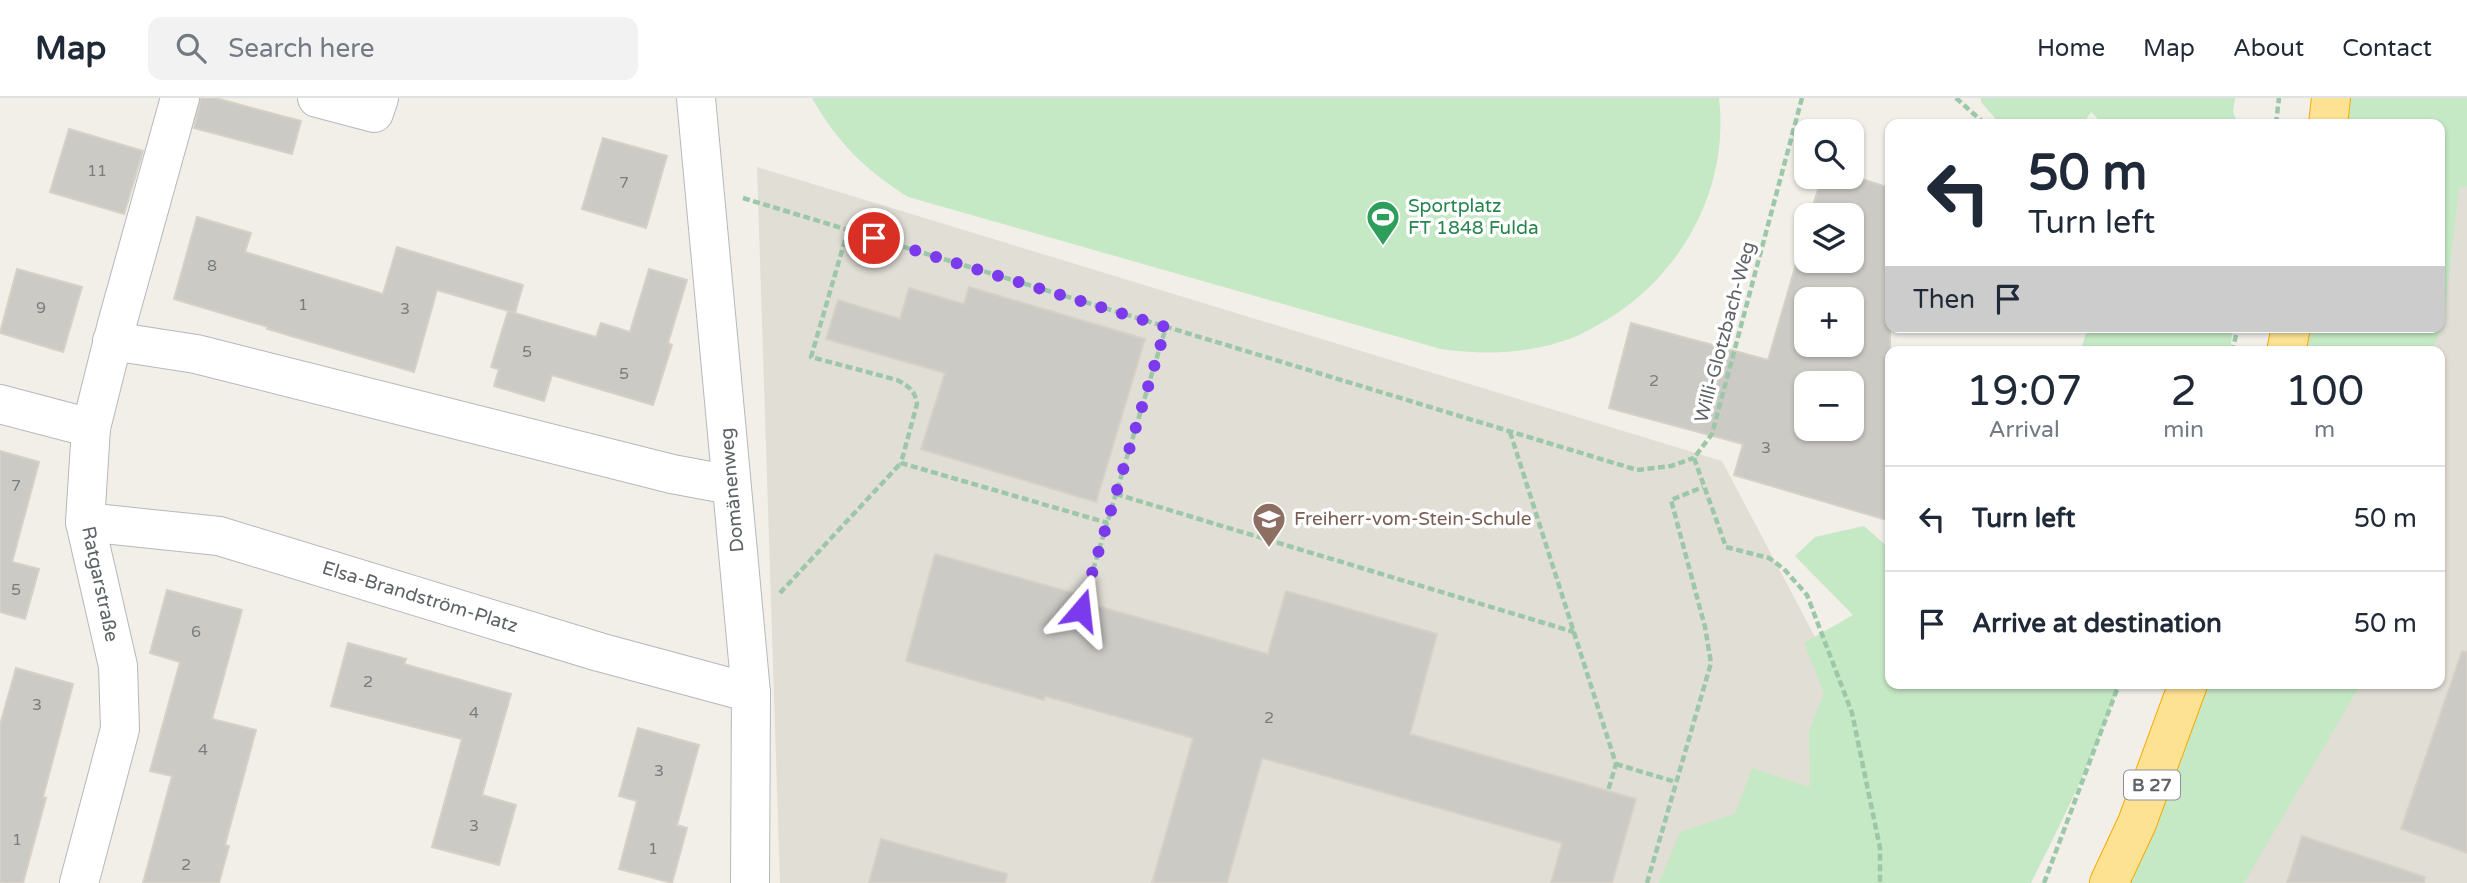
<!DOCTYPE html>
<html lang="en">
<head>
<meta charset="utf-8">
<style>
	:root { --surface:#fff; --page:#f2f2f3; --text:#1f2937; --muted:#747a83; --line:#e0e1e3 }
	body { margin:0; font-family:"Varela Round",sans-serif; background:var(--page); color:var(--text); height:100vh; display:flex; flex-direction:column; font-size:26px; white-space:nowrap }
	* { box-sizing:border-box; margin:0 }
	p { font-size:23px; color:var(--muted) }
	.icon { flex:none; width:38px; height:38px; fill:none; stroke:currentColor; stroke-width:2; stroke-linecap:round; stroke-linejoin:round }
	.map { position:relative; flex:1; overflow:hidden }
	.sheet { position:absolute; left:1885px; top:248px; width:560px; height:343px; display:flex; flex-direction:column; background:var(--surface); border-radius:14px; box-shadow:0 2px 5px #0004 }
	.sheet>* { flex:none }
	.top-card { position:absolute; left:1885px; top:21px; width:560px; height:214px; border-radius:14px; box-shadow:0 2px 5px #0004; background:#fff; color:var(--text); overflow:hidden }
	.tools { position:absolute; left:1794px; top:21px; display:grid; gap:14px }
	.tools a { display:grid; place-items:center; width:70px; height:70px; border-radius:14px; background:var(--surface); box-shadow:0 2px 5px #0004; font-size:35px }
	.pin { position:absolute; display:grid; place-items:center; width:60px; height:60px; color:#fff; margin:-30px; border:4px solid #fff; border-radius:50%; box-shadow:0 2px 7px #0007 }
	.me { position:absolute; width:77px; margin:-38px; rotate:17deg; stroke-linejoin:round; filter:drop-shadow(0 0 5px #0008) }
	.turn { display:flex; align-items:center; gap:24px; height:147px; padding:0 28px; font-size:32px }
	.turn .icon { width:91px; height:91px; stroke-width:2.5 }
	.turn b { display:block; font-size:49px; line-height:60px }
	.then { display:flex; align-items:center; height:66px; padding:0 28px; background:#0003; gap:14px; font-size:26px }
	.eta { display:flex; justify-content:space-evenly; align-items:center; height:119px; text-align:center }
	.eta b { font-size:42px; font-weight:600; line-height:49px }
	ul { padding:0; list-style:none }
	li { display:flex; align-items:center; gap:21px; height:105px; padding:0 28px; border-top:2px solid var(--line) }
	li div { flex:1 }
	li b { display:block; font-size:26px }
	li em { font-style:normal }
	header { display:flex; align-items:center; gap:42px; box-sizing:border-box; height:98px; padding:0 35px; background:var(--surface); border-bottom:2px solid var(--line) }
	header strong { font-size:33px }
	nav { display:flex; gap:38px; margin-inline-start:auto; font-size:24px }
	.search { width:490px; height:63px; background:var(--page); display:flex; align-items:center; gap:18px; box-sizing:border-box; padding:0 24px; border-radius:14px; color:var(--muted); font-size:26px }
	.map>svg:first-child { display:block }
</style>
</head>
<body>
<header>
<strong>Map</strong>
<div class="search"><svg class="icon" aria-label="search" viewBox="0 0 24 24"><circle cx="10" cy="10" r="6"/><path d="M15 15l6 6"/></svg>Search here</div>
<nav><a>Home</a><a>Map</a><a>About</a><a>Contact</a></nav>
</header>
<div class="map">
<svg width="2467" height="785" viewBox="0 0 2467 785">
	<rect width="100%" height="100%" fill="#f1efe8"/>
	<!-- education -->
	<g fill="#e1ded6">
		<path d="M 2467,0 L 2467,785 L 2132,785 L 2211,586 L 2440,586 L 2440,254 L 2312,254 L 2440,229 L 2440,26 Z"/>
		<path d="M 757,69 L 1722,363 L 1815,539 L 1855,688 L 1864,785 L 780,785 Z"/>
	</g>
	<!-- green -->
	<g fill="#c5e8c5">
		<path d="M 812,0 L 1719,0 C 1730,94 1678,184 1596,228 C 1588,232 1580,237 1572,240 C 1529,256 1486,257 1441,251 L 908,99 C 864,71 838,45 812,0 Z"/>
		<path d="M 1981,0 L 2235,0 L 2233,14 L 2238,26 L 2103,26 L 2091,14 L 2083,26 L 2000,26 L 1981,4 Z"/>
		<path d="M 2344,0 L 2467,0 L 2467,89 L 2459,89 L 2444,222 L 2432,254 L 2297,254 L 2304,229 L 2440,229 L 2440,26 L 2340,26 Z"/>
		<path d="M 2088,229 L 2233,229 L 2230,254 L 2080,254 Z"/>
		<path d="M 1864,428 L 1890,451 L 1890,586 L 2119,586 C 2096,655 2063,721 2031,785 L 1659,785 L 1680,734 L 1735,716 L 1752,670 L 1810,689 L 1809,633 L 1824,595 L 1804,545 L 1853,517 L 1795,458 L 1815,439 Z"/>
		<path d="M 2203,586 L 2361,586 L 2244,785 L 2120,785 Z"/>
	</g>
	<!-- building -->
	<g fill="#cccac5" stroke="#d6d1c6" stroke-width="2" fill-rule="evenodd">
		<path d="M 201,0 L 215,0 L 301,23 L 292,56 L 194,30 Z"/>
		<path d="M 69,31 L 143,53 L 124,116 L 50,94 Z"/>
		<path d="M 603,40 L 667,58 L 646,130 L 582,111 Z"/>
		<path d="M 1852,78 L 1890,90 L 1890,423 L 1734,377 L 1743,346 L 1609,310 L 1631,225 L 1768,262 L 1806,132 L 1806,163 L 1852,163 L 1852,117 L 1810,117 L 1822,79 ZM 1806,201 L 1852,201 L 1852,247 L 1806,247 ZM 1806,285 L 1852,285 L 1852,331 L 1806,331 Z"/>
		<path d="M 197,119 L 251,135 L 245,154 L 383,196 L 397,149 L 523,187 L 515,215 L 437,192 L 414,274 L 267,231 L 268,229 L 174,201 Z"/>
		<path d="M 17,171 L 82,189 L 63,254 L 0,235 Z"/>
		<path d="M 649,171 L 687,182 L 668,245 L 672,247 L 653,307 L 552,277 L 544,303 L 494,288 L 499,271 L 491,269 L 508,213 L 596,239 L 601,225 L 630,234 Z"/>
		<path d="M 969,189 L 1145,241 L 1096,404 L 921,351 L 945,275 L 826,241 L 838,202 L 900,221 L 909,190 L 964,206 Z"/>
		<path d="M 0,353 L 39,364 L 12,464 L 39,471 L 25,521 L 0,514 Z"/>
		<path d="M 935,456 L 1073,495 L 1072,501 L 1268,556 L 1286,493 L 1437,536 L 1410,636 L 1636,701 L 1612,785 L 1551,785 L 1562,745 L 1262,660 L 1227,785 L 1152,785 L 1193,640 L 1045,598 L 1044,602 L 906,563 Z"/>
		<path d="M 167,492 L 242,512 L 212,621 L 256,632 L 225,747 L 229,748 L 219,785 L 143,785 L 172,678 L 150,673 L 180,564 L 150,555 Z"/>
		<path d="M 348,545 L 406,561 L 404,566 L 511,596 L 482,697 L 516,707 L 499,767 L 432,749 L 462,641 L 331,608 Z"/>
		<path d="M 2462,553 L 2467,554 L 2467,755 L 2401,731 Z"/>
		<path d="M 16,570 L 73,586 L 43,699 L 46,700 L 23,785 L 0,785 L 0,627 Z"/>
		<path d="M 638,630 L 699,647 L 677,727 L 687,730 L 672,785 L 619,771 L 637,703 L 619,698 Z"/>
		<path d="M 2302,738 L 2425,779 L 2424,785 L 2287,785 Z"/>
		<path d="M 881,741 L 1007,776 L 1005,785 L 869,785 Z"/>
	</g>
	<g fill="none" stroke-linecap="round" stroke-linejoin="round">
		<defs>
			<g id="minor">
				<path d="M 317,0 L 374,15 L 379,0"/>
				<path d="M 696,0 L 751,595 L 750,785"/>
				<path d="M 112,243 L 196,256 L 672,376 L 731,387"/>
				<path d="M 0,306 L 91,330"/>
				<path d="M 85,424 L 219,438 L 599,554 L 751,595"/>
				<path d="M 79,785 L 120,631 L 118,568 L 85,424 L 91,330 L 117,226 L 180,0"/>
			</g>
			<g id="highway">
				<path d="M 2328,26 L 2331,0"/>
				<path d="M 2286,254 L 2291,229"/>
				<path d="M 2109,785 L 2137,725 L 2188,586"/>
			</g>
		</defs>
		<!-- minor casing -->
		<use href="#minor" stroke="#b5b8bc" stroke-width="40"/>
		<!-- highway casing -->
		<use href="#highway" stroke="#f9ab00" stroke-width="40"/>
		<!-- path -->
		<g stroke="#9cc7a9" stroke-width="4.5" stroke-dasharray="7 3.5" stroke-linecap="butt">
			<path d="M 1802,0 L 1712,336 L 1694,360 L 1726,449 L 1769,460 L 1784,471 L 1807,497 L 1852,615 L 1880,750 L 1880,785"/>
			<path d="M 1956,0 L 1985,26"/>
			<path d="M 2276,26 L 2279,0"/>
			<path d="M 743,100 L 1637,372 L 1671,368 L 1694,360"/>
			<path d="M 848,132 L 811,259 L 897,282 C 909,288 915,293 917,306 L 901,365 L 1108,425"/>
			<path d="M 2232,254 L 2238,229"/>
			<path d="M 1510,334 L 1616,666 L 1608,693"/>
			<path d="M 1116,396 L 1574,534"/>
			<path d="M 780,495 L 901,365"/>
			<path d="M 1081,512 L 1166,229"/>
			<path d="M 1616,666 L 1676,684"/>
			<path d="M 1647,785 L 1711,565 L 1705,529 L 1671,402 L 1703,389"/>
			<path d="M 2044,785 L 2119,586"/>
		</g>
		<!-- minor -->
		<use href="#minor" stroke="#fff" stroke-width="38"/>
		<!-- highway -->
		<use href="#highway" stroke="#fde293" stroke-width="38"/>
	</g>
	<g fill="none" stroke-linecap="round" stroke-linejoin="round">
		<!-- route -->
		<path stroke="#7c3aed" stroke-width="12" stroke-dasharray="0 21.6" d="M 874,140 L 1166,229 L 1081,512"/>
	</g>
	<!-- icons -->
	<defs>
		<symbol id="stadium-pin" viewBox="-11 -11 22 30"><path d="M0 17L-7.5 6A9.5 9.5 0 1 1 7.5 6Z" fill="#2e9e5b" stroke="#fff"/><path d="M0-5a6.5 5 0 1 0 0 10a6.5 5 0 1 0 0-10ZM-3.5-1.8h7v3.6h-7Z" fill="#fff"/></symbol>
		<symbol id="school-pin" viewBox="-11 -11 22 30"><path d="M0 17L-7.5 6A9.5 9.5 0 1 1 7.5 6Z" fill="#8d6e63" stroke="#fff"/><path d="M0-5L7-2L0 1L-7-2ZM-4 1L0 2.5L4 1V4Q0 6-4 4Z" fill="#fff"/></symbol>
	</defs>
	<g fill-rule="evenodd">
		<use href="#stadium-pin" x="1364" y="100" width="38" height="52"/>
		<use href="#school-pin" x="1250" y="402" width="38" height="52"/>
	</g>
	<g text-anchor="middle" dominant-baseline="central" stroke-width="7" stroke-linejoin="round" paint-order="stroke">
		<!-- number labels -->
		<g font-size="16" fill="#7a7d7f">
			<text x="97" y="73">11</text>
			<text x="624" y="85">7</text>
			<text x="212" y="168">8</text>
			<text x="303" y="207">1</text>
			<text x="41" y="210">9</text>
			<text x="405" y="211">3</text>
			<text x="527" y="254">5</text>
			<text x="624" y="276">5</text>
			<text x="1654" y="283">2</text>
			<text x="1766" y="350">3</text>
			<text x="16" y="388">7</text>
			<text x="16" y="492">5</text>
			<text x="196" y="534">6</text>
			<text x="368" y="584">2</text>
			<text x="37" y="607">3</text>
			<text x="474" y="615">4</text>
			<text x="1269" y="620">2</text>
			<text x="203" y="652">4</text>
			<text x="659" y="673">3</text>
			<text x="474" y="728">3</text>
			<text x="17" y="742">1</text>
			<text x="653" y="751">1</text>
			<text x="186" y="767">2</text>
		</g>
		<!-- shield labels -->
		<rect fill="#fff" stroke="#8f9295" stroke-width="2" x="2124" y="672.5" width="56" height="29" rx="5"/>
		<g font-size="18" font-weight="bold" fill="#5f6368">
			<text x="2152" y="687">B 27</text>
		</g>
		<!-- leisure labels -->
		<g font-size="19" fill="#27864d" stroke="#fff" text-anchor="start">
			<text x="1408" y="108">Sportplatz<tspan x="1408" dy="22">FT 1848 Fulda</tspan></text>
		</g>
		<!-- street labels -->
		<g font-size="19" fill="#5f6368" stroke="#fff">
			<text transform="translate(1725 234) rotate(-75)">Willi-Glotzbach-Weg</text>
			<text transform="translate(732 392) rotate(-95)">Domänenweg</text>
			<text transform="translate(100 486) rotate(78)">Ratgarstraße</text>
			<text transform="translate(420 499) rotate(17)">Elsa-Brandström-Platz</text>
		</g>
		<!-- education labels -->
		<g font-size="19" fill="#785e54" stroke="#fff" text-anchor="start">
			<text x="1294" y="421">Freiherr-vom-Stein-Schule</text>
		</g>
	</g>
</svg>
<div class="tools">
<a><svg class="icon" aria-label="search" viewBox="0 0 24 24"><circle cx="10" cy="10" r="6"/><path d="M15 15l6 6"/></svg></a>
<a><svg class="icon" aria-label="layers" viewBox="0 0 24 24"><path d="M12 4l9 5-9 5-9-5zM3 14l9 5 9-5"/></svg></a>
<a>+</a>
<a>−</a>
</div>
<div class="pin" style="left:874px;top:140px;background:#d93025"><svg class="icon" aria-label="arrive" viewBox="0 0 24 24"><path d="M6 21V4h12l-3 4 3 4H6"/></svg></div>
<svg class="me" style="left:1081px;top:512px" viewBox="-20 -20 40 40"><path d="M0-17L14 15 0 8-14 15z" fill="#7c3aed" stroke="#fff" stroke-width="4"/></svg>
<div class="top-card">
<div class="turn"><svg class="icon" aria-label="left" viewBox="0 0 24 24"><path d="M17 20v-9H6M10 6l-5 5 5 5"/></svg><div><b>50 m</b>Turn left</div></div>
<div class="then">Then<svg class="icon" aria-label="arrive" viewBox="0 0 24 24"><path d="M6 21V4h12l-3 4 3 4H6"/></svg></div>
</div>
<section class="sheet">
<div class="eta">
<div><b>19:07</b><p>Arrival</p></div>
<div><b>2</b><p>min</p></div>
<div><b>100</b><p>m</p></div>
</div>
<ul>
<li><svg class="icon" aria-label="left" viewBox="0 0 24 24"><path d="M17 20v-9H6M10 6l-5 5 5 5"/></svg><div><b>Turn left</b></div><em>50 m</em></li>
<li><svg class="icon" aria-label="arrive" viewBox="0 0 24 24"><path d="M6 21V4h12l-3 4 3 4H6"/></svg><div><b>Arrive at destination</b></div><em>50 m</em></li>
</ul>
</section>
</div>
</body>
</html>
